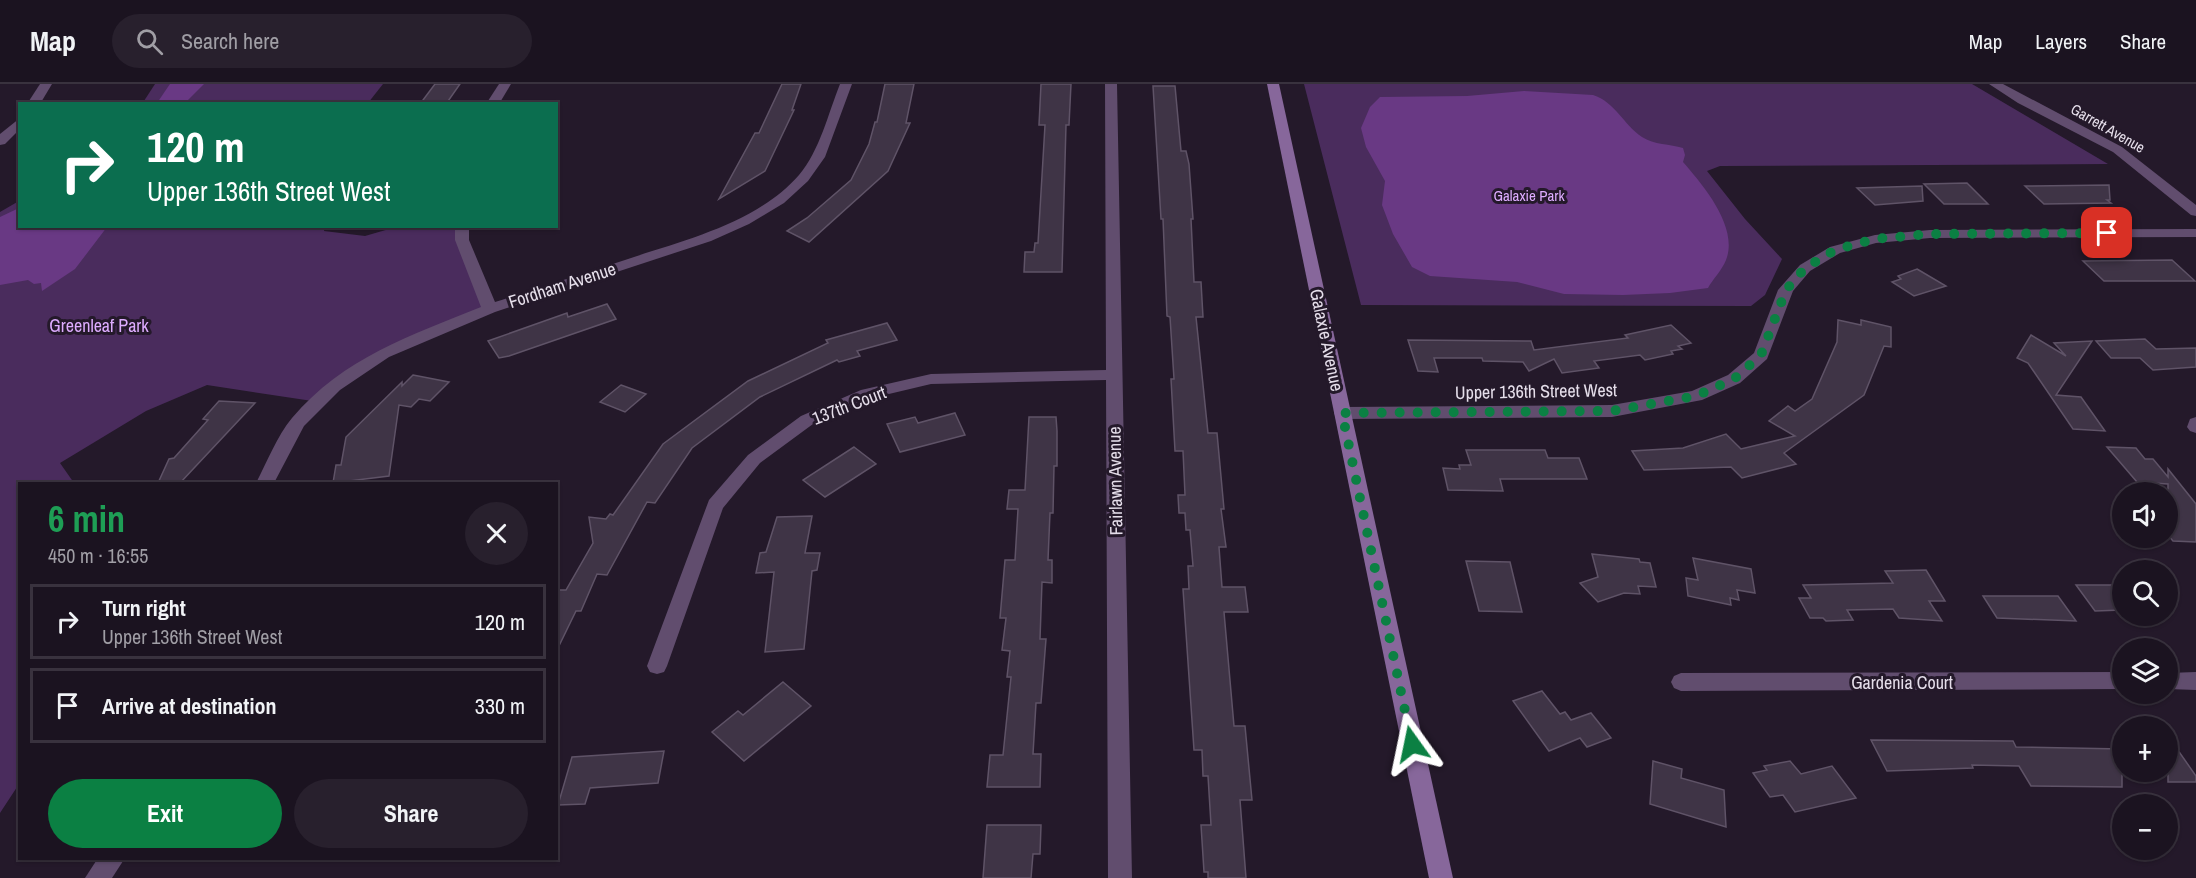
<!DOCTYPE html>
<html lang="en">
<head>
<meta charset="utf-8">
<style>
	:root { --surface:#1b1320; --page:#28202d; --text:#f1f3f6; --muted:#a09ea5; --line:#39323e; --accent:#0b8043 }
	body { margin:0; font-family:"Archivo Narrow",sans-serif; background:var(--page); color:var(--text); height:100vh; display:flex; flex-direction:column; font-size:22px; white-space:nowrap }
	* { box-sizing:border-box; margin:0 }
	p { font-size:20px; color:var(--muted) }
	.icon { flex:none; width:33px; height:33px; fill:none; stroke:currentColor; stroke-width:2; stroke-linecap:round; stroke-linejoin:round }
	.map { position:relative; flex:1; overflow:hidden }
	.sheet { position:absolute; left:18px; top:398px; width:540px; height:378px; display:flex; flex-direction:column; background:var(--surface); border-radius:0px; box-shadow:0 2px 4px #0004,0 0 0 2px var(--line) }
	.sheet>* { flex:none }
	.top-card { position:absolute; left:18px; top:18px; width:540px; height:126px; border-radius:0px; box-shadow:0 2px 4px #0004,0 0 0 2px var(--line); background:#0b6e4f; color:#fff; overflow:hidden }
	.fabs { position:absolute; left:2112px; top:398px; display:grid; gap:12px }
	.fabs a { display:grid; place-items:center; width:66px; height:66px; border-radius:50%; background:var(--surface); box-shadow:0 2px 4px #0004,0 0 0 2px var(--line); font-size:30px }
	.pin { position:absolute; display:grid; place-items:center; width:51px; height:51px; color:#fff; margin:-26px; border-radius:12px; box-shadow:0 3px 9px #0006 }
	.me { position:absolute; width:66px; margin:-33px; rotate:348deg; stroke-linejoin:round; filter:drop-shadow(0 0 4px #0008) }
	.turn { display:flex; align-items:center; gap:21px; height:126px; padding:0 30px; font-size:27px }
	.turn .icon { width:78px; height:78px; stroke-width:2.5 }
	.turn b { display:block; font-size:42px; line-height:51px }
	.round { display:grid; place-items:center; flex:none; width:63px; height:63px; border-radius:32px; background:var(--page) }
	.summary { display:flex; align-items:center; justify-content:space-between; height:102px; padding:0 30px }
	h1 { font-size:36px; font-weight:800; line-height:45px; color:#1e9e55 }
	.action { display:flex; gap:12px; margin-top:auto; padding:12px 30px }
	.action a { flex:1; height:69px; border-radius:36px; background:var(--accent); color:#fff; font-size:24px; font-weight:800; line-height:69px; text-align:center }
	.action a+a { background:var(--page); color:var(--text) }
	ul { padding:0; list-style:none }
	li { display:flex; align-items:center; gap:18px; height:75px; margin:0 12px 9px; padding:0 18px; border:3px solid var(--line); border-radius:0px }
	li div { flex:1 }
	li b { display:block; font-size:22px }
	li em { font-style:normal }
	header { display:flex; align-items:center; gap:36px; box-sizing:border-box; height:84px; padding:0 30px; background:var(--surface); border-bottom:2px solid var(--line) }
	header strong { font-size:28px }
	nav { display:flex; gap:33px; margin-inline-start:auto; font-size:21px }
	.search { width:420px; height:54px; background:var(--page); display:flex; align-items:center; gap:15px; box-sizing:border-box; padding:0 21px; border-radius:33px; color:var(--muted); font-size:22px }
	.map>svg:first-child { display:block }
</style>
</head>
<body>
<header>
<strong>Map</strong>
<div class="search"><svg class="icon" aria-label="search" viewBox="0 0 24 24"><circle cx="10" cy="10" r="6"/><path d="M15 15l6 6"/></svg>Search here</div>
<nav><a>Map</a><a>Layers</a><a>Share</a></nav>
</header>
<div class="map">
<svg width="2196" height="794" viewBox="0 0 2196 794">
	<rect width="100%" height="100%" fill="#24192a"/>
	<!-- green -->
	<g fill="#4a2c5d">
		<path d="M 155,0 L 383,0 L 368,19 L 142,20 Z"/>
		<path d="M 1304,0 L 1972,0 L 2108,80 L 1720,82 L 1707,87 L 1745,135 L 1782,175 L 1765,211 L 1751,222 L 1361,221 Z"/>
		<path d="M 19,117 L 20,142 L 325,142 L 324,147 L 365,152 L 396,143 L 462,143 L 490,225 L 383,269 L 319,318 L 207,301 L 146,327 L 60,379 L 74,399 L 20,399 L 19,700 L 0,729 L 0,128 Z"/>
	</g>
	<!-- water -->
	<g fill="#693984">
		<path d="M 170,0 L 204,0 L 185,19 L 157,19 Z"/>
		<path d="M 1524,7 L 1593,11 C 1615,18 1623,40 1642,53 C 1654,61 1670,60 1683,64 L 1685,71 L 1683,78 C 1703,101 1739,143 1726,176 C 1722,186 1713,195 1708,204 L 1670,209 L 1623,211 L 1564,210 L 1517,198 L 1430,192 L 1412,183 L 1393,150 L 1382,121 L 1385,97 L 1366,63 L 1361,44 L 1370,23 L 1380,13 L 1467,12 Z"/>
		<path d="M 19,124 L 20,142 L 107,143 L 75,185 L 42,207 L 41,199 L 34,200 L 28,196 L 0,201 L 0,133 Z"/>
	</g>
	<!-- building -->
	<g fill="#3f3446" stroke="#5f5367" stroke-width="1.5">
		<path d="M 435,0 L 460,0 L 446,20 L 420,20 Z"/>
		<path d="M 782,0 L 801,0 L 792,26 L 794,26 L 765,87 L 719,115 L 755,49 L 759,49 Z"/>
		<path d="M 885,0 L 914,0 L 906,39 L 910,39 L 888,87 L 809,158 L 787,147 L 807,134 L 851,96 L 869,60 L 875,38 L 877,38 Z"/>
		<path d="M 1041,0 L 1071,0 L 1069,41 L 1066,41 L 1062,188 L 1024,188 L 1025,168 L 1034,168 L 1035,159 L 1038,159 L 1045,41 L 1039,41 Z"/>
		<path d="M 1153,2 L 1175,2 L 1181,67 L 1186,67 L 1189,80 L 1193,135 L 1191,135 L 1194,198 L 1201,198 L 1203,233 L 1196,233 L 1208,349 L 1217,349 L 1224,425 L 1221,425 L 1226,463 L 1219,463 L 1222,503 L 1245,503 L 1248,528 L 1224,528 L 1234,642 L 1245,642 L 1252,716 L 1240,716 L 1246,794 L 1208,794 L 1208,788 L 1204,788 L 1201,741 L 1211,741 L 1208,692 L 1203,692 L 1202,666 L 1194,666 L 1183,505 L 1189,505 L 1188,482 L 1193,482 L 1190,446 L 1186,446 L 1185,429 L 1179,429 L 1178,411 L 1185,411 L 1183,367 L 1175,367 L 1171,295 L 1174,295 L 1170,233 L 1167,232 L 1163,135 L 1161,135 Z"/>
		<path d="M 1967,99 L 1988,120 L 1944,120 L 1924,100 Z"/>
		<path d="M 2109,101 L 2110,116 L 2107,116 L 2111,119 L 2044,120 L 2025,102 Z"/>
		<path d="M 1922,102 L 1923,117 L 1875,121 L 1857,104 Z"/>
		<path d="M 2172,176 L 2195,197 L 2104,197 L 2083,177 Z"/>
		<path d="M 1917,185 L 1946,202 L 1914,212 L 1892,198 L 1901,195 L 1898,192 Z"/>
		<path d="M 607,220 L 616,235 L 509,272 L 499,274 L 488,257 L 567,229 L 568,233 Z"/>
		<path d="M 1838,236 L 1861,241 L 1861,236 L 1891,243 L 1891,263 L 1884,262 L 1864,311 L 1784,369 L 1796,380 L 1742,394 L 1731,383 L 1644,386 L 1632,367 L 1683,364 L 1726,350 L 1741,365 L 1795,352 L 1769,337 L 1788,322 L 1795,327 L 1812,315 L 1837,258 Z"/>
		<path d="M 887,239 L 897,256 L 857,267 L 860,272 L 839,278 L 837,276 L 760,313 L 692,364 L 655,419 L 647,418 L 607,491 L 597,490 L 581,527 L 576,527 L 556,568 L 556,506 L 566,506 L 593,459 L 589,433 L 606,435 L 610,430 L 613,431 L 663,360 L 748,297 L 828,259 L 826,256 Z"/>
		<path d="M 1671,241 L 1691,259 L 1678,262 L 1682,265 L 1671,267 L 1673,270 L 1645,276 L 1640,271 L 1594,277 L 1599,284 L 1562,289 L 1554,275 L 1529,287 L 1523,278 L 1483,277 L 1482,274 L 1434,274 L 1438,288 L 1418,287 L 1408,256 L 1531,257 L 1534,266 L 1628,254 L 1625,251 Z"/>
		<path d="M 2031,251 L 2066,272 L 2054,259 L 2092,257 L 2056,311 L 2081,313 L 2105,347 L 2073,345 L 2028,279 L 2017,274 Z"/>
		<path d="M 2145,255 L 2156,265 L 2196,264 L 2196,283 L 2153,286 L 2140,274 L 2111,274 L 2096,257 Z"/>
		<path d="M 413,291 L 449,298 L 430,317 L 419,315 L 411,323 L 399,321 L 389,392 L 333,399 L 336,381 L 341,381 L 346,353 L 402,298 L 402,302 Z"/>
		<path d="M 621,301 L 646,310 L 625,328 L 600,318 Z"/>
		<path d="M 219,317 L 255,319 L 180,399 L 158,399 L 169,375 L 174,374 L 208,336 L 203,335 Z"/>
		<path d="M 955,329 L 965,351 L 900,368 L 887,340 L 915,333 L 918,339 Z"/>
		<path d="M 1029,333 L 1056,333 L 1057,347 L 1057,382 L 1054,382 L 1053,429 L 1050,429 L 1048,476 L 1052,476 L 1052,499 L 1042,498 L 1040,555 L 1046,555 L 1041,619 L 1036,619 L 1033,670 L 1041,670 L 1040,703 L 987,703 L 990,671 L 1003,671 L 1011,593 L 1007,593 L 1010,567 L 1002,566 L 1006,534 L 1000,534 L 1005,476 L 1015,476 L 1018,425 L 1007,425 L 1009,406 L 1025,406 Z"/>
		<path d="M 854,363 L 876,380 L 825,413 L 803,396 Z"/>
		<path d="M 2107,363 L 2136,364 L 2145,375 L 2153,375 L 2168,393 L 2168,385 L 2196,420 L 2196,458 L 2173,457 L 2168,451 L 2168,400 L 2137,398 Z"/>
		<path d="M 1466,366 L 1545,366 L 1548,374 L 1579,374 L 1587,395 L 1500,395 L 1503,407 L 1448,406 L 1443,384 L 1460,385 L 1459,381 L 1471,381 Z"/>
		<path d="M 812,432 L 805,469 L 820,469 L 817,486 L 812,487 L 804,565 L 765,568 L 774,488 L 756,489 L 760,469 L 766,468 L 777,433 Z"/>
		<path d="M 1592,470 L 1639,475 L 1640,478 L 1650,479 L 1656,503 L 1638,502 L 1640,510 L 1624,509 L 1598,518 L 1580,499 L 1598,493 Z"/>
		<path d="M 1693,474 L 1751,485 L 1755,509 L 1737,506 L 1739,516 L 1730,514 L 1731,521 L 1688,512 L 1686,494 L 1698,496 Z"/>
		<path d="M 1466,477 L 1510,478 L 1522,528 L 1479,527 Z"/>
		<path d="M 1926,486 L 1945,517 L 1929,517 L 1942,537 L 1899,534 L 1893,525 L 1847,526 L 1853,536 L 1826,537 L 1823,534 L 1810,534 L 1799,514 L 1811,514 L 1803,501 L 1893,499 L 1885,487 Z"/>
		<path d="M 2076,501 L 2122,501 L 2122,526 L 2095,527 Z"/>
		<path d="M 1983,512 L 2058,512 L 2076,537 L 1997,534 Z"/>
		<path d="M 783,598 L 811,622 L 744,677 L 712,648 L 738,627 L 743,631 Z"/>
		<path d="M 1542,607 L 1560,630 L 1565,628 L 1571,636 L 1591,629 L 1611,654 L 1587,663 L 1580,654 L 1549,667 L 1513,617 Z"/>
		<path d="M 2168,652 L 2196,692 L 2196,698 L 2168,698 Z"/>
		<path d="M 1871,656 L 2013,657 L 2016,663 L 2122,665 L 2122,703 L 2031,702 L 2019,682 L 1972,681 L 1973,684 L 1887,687 Z"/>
		<path d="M 664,667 L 658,699 L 590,704 L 585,720 L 558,721 L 572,673 Z"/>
		<path d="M 1653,677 L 1682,685 L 1681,694 L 1724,706 L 1726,743 L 1650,720 Z"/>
		<path d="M 1790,677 L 1801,690 L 1832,682 L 1856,714 L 1795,728 L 1783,711 L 1770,713 L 1753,689 L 1767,686 L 1764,682 Z"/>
		<path d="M 987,741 L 1041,741 L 1040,770 L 1033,770 L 1031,794 L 983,794 Z"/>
	</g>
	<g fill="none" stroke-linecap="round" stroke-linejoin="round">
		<!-- street -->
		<g fill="#614d6e" fill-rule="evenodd">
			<path d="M 40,0 L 52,0 L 40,20 L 27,20 Z"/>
			<path d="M 499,0 L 511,0 L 499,20 L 486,20 Z"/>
			<path d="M 840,0 L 852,0 L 825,73 L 808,97 L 784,119 L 749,140 L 711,157 L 495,228 L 389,273 L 340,306 L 304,342 L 274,399 L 256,399 C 267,378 277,352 292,334 C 344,273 410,252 481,223 L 455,156 L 455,142 L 469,142 L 469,156 L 495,218 C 538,204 582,190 625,176 C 684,156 756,140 799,91 C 820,66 828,30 840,0 Z"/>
			<path d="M 1105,0 L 1117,0 L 1132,794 L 1108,794 L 1106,296 L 931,300 L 872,314 L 813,340 L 760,379 L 723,424 L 667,582 L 664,588 L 657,590 L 650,588 L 647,582 L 709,416 L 748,371 L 801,332 L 861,306 L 931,290 L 1106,286 Z"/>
			<path d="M 1989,0 L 2003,0 L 2122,63 L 2196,121 L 2196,132 L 2191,131 L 2113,68 L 2018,19 Z"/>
			<path d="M 20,34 L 20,45 L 5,60 L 0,61 L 0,50 Z"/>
			<path d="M 2196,145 L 2196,153 L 1930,154 L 1876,159 L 1840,169 L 1810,187 L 1793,207 L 1767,275 L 1740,299 L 1702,316 L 1612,333 L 1342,335 L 1336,333 L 1334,329 L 1336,325 L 1342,323 L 1612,321 L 1692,307 L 1728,291 L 1754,269 L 1778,206 L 1800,181 L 1830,163 L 1875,151 L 1930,146 Z"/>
			<path d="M 2196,333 L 2196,349 L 2190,347 L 2187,343 L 2190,335 Z"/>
			<path d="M 2196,588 L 2196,606 L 2168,605 L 2168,589 Z"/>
			<path d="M 1681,589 L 2122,588 L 2122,605 L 1681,607 L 1674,604 L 1671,598 L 1674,592 Z"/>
			<path d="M 98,774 L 125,774 L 112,794 L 85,794 Z"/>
		</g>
		<!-- secondary -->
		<path fill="#87679b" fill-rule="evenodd" d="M 1267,0 L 1279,0 L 1453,794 L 1429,794 Z"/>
	</g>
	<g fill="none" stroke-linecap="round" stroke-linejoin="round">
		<!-- route -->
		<path stroke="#0b8043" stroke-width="10" stroke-dasharray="0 18" d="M 1412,660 L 1342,329 L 1612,327 L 1696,312 L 1734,295 L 1761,271 L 1786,206 L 1805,184 L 1835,166 L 1875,155 L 1930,150 L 2107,149"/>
	</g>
	<g text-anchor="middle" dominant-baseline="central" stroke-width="6" stroke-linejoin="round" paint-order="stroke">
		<!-- far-street labels -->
		<g font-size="15" fill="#e5deea" stroke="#24192a">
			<text transform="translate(2108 44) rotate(30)">Garrett Avenue</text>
		</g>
		<!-- far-park labels -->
		<g font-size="15" fill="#deacff" stroke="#24192a">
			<text x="1529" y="111">Galaxie Park</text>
		</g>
		<!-- street labels -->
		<g font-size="18" fill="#e5deea" stroke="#24192a">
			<text transform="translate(562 201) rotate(-18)">Fordham Avenue</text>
			<text transform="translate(1327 256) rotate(78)">Galaxie Avenue</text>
			<text transform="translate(1536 307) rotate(-1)">Upper 136th Street West</text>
			<text transform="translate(849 321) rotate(-21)">137th Court</text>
			<text transform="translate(1115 397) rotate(-91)">Fairlawn Avenue</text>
			<text x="1902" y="598">Gardenia Court</text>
		</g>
		<!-- park labels -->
		<g font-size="18" fill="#deacff" stroke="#24192a">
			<text x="99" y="241">Greenleaf Park</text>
		</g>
	</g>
</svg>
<div class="fabs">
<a><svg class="icon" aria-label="sound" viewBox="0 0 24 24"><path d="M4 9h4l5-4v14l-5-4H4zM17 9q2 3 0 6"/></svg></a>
<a><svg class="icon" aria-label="search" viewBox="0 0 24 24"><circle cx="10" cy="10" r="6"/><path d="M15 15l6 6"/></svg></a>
<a><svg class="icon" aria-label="layers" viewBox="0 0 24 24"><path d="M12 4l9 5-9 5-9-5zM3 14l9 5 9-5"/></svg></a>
<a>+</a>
<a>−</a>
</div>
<div class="pin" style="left:2107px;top:149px;background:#d93025"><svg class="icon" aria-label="arrive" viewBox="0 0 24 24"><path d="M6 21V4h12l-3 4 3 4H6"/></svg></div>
<svg class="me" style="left:1412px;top:660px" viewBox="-20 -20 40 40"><path d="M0-17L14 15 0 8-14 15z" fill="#0b8043" stroke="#fff" stroke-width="4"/></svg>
<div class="top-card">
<div class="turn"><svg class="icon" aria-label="right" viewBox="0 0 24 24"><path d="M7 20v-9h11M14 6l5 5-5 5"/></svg><div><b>120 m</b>Upper 136th Street West</div></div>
</div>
<section class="sheet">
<div class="summary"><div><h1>6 min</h1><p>450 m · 16:55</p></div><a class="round"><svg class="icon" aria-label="close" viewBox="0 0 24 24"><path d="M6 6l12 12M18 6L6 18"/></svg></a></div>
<ul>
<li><svg class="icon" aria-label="right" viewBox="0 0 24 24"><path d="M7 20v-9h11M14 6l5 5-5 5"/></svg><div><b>Turn right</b><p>Upper 136th Street West</p></div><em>120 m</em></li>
<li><svg class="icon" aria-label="arrive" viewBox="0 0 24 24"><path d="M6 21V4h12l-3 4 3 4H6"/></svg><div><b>Arrive at destination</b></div><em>330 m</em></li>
</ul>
<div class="action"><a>Exit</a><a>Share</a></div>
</section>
</div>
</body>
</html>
